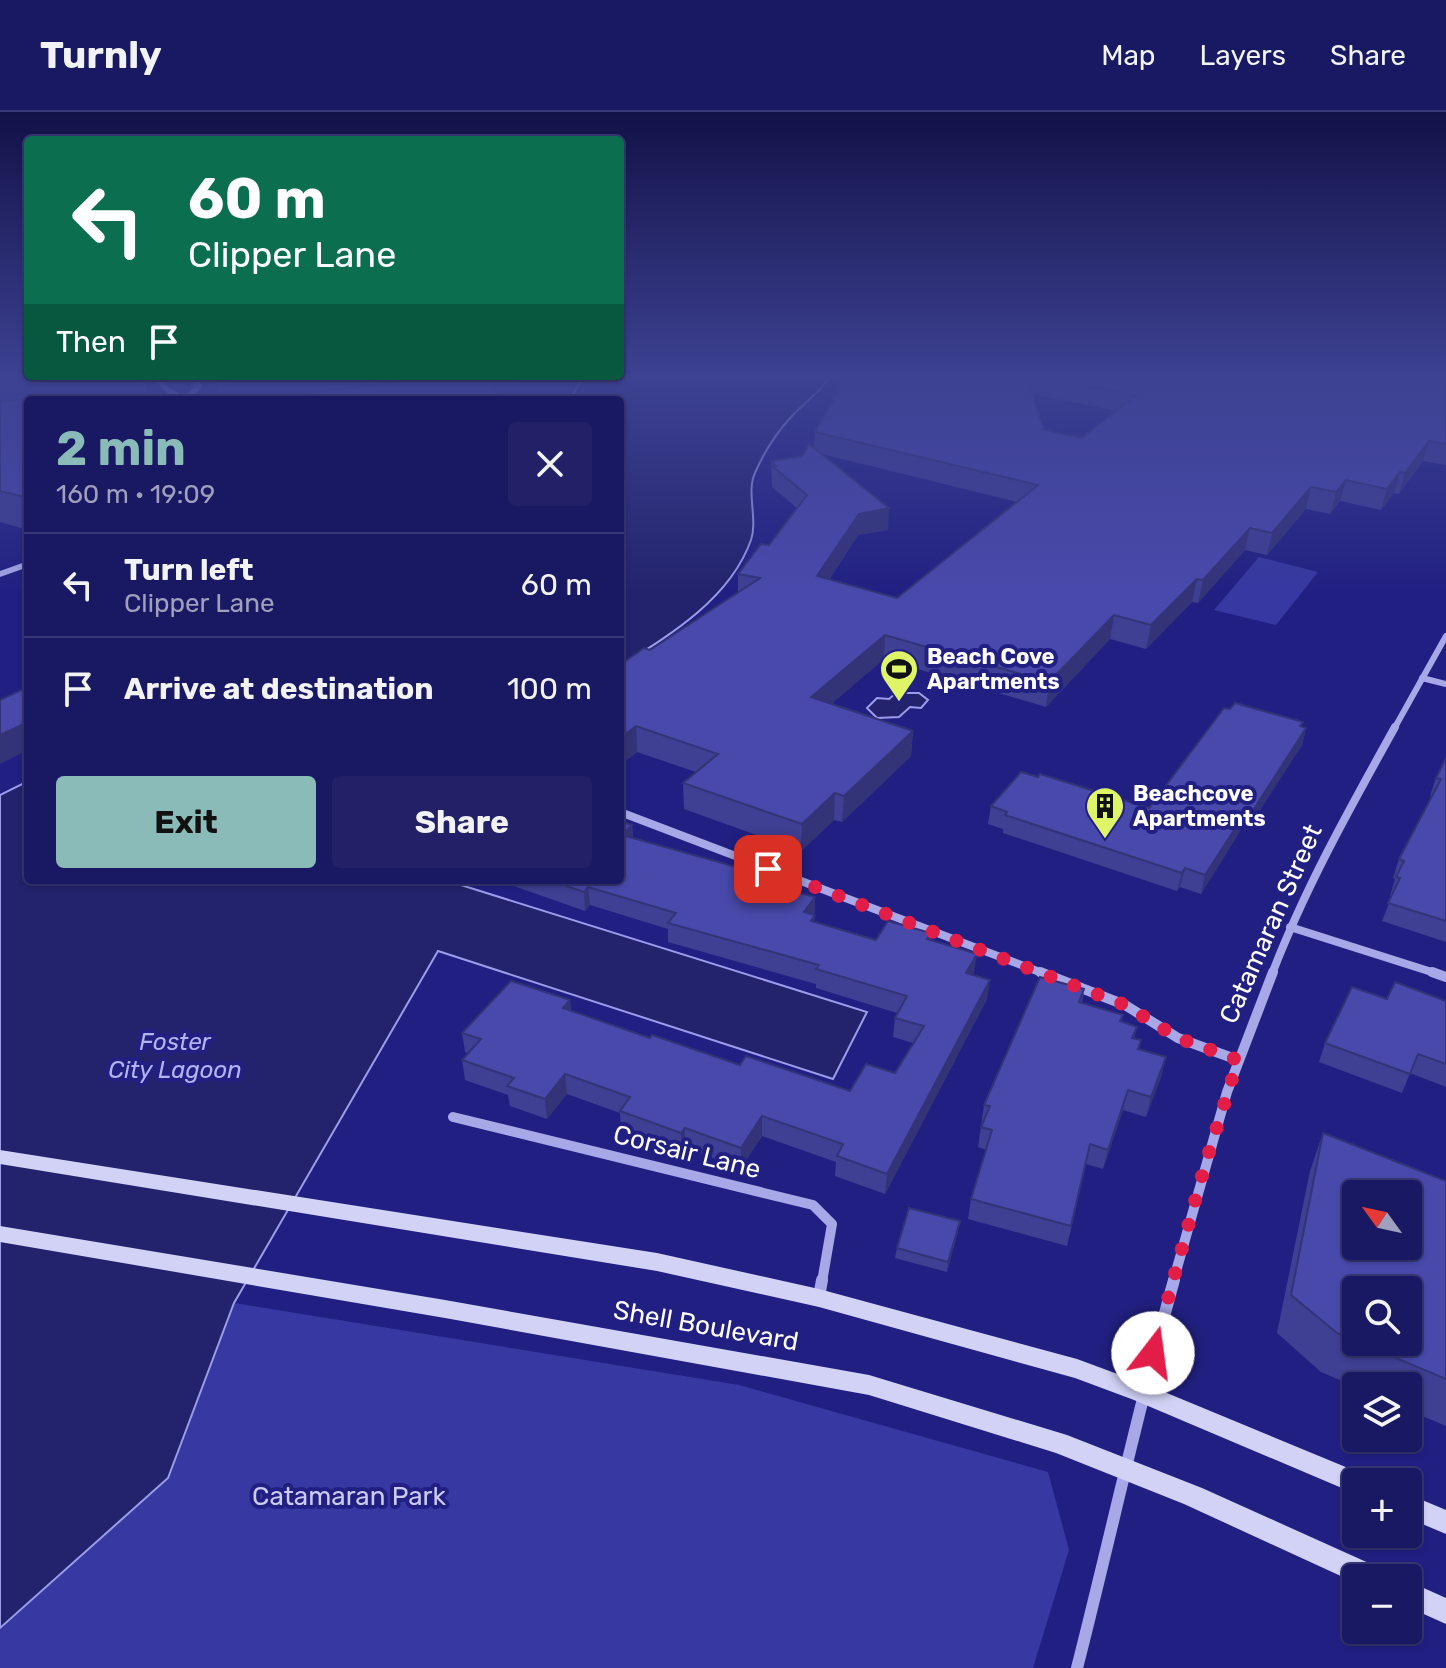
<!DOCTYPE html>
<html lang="en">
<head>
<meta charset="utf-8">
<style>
	:root { --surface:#191862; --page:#222168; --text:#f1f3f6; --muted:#9fa0be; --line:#373777; --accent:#8bbbb9 }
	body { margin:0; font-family:Rubik,sans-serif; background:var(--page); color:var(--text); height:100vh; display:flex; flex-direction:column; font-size:30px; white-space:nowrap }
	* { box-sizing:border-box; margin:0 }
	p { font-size:26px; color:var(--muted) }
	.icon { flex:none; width:44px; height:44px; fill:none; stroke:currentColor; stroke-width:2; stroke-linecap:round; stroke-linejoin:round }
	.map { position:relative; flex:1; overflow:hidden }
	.side { position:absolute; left:24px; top:284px; width:600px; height:488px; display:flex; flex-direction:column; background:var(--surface); border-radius:8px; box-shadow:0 2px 6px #0004,0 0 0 2px var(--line) }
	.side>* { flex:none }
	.top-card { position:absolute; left:24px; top:24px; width:600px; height:244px; border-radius:8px; box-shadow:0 2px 6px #0004,0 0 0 2px var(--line); background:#0b6e4f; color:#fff; overflow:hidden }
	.needle { width:52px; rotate:303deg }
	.fabs { position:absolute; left:1342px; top:1068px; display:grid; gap:16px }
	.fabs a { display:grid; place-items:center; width:80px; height:80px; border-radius:8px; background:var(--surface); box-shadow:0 2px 6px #0004,0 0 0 2px var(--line); font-size:40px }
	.pin { position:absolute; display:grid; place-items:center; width:68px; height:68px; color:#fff; margin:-34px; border-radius:16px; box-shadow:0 4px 12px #0006 }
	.me { position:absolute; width:88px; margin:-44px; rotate:15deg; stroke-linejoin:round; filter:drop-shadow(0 0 6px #0008) }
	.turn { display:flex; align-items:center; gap:28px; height:168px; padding:0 32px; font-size:36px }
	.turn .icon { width:104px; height:104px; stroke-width:2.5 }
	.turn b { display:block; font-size:56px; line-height:68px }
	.then { display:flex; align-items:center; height:76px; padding:0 32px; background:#0003; gap:16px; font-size:30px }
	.round { display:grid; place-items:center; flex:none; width:84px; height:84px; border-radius:8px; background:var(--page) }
	.headline { display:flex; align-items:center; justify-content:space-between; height:136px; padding:0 32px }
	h1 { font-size:48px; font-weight:700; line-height:60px; color:var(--accent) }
	.button { display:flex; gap:16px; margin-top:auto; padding:16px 32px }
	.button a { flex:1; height:92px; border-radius:8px; background:var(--accent); color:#111; font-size:32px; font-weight:700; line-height:92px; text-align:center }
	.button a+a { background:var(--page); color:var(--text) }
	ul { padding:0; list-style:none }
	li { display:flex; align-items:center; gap:24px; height:104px; padding:0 32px; border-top:2px solid var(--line) }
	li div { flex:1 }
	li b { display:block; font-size:30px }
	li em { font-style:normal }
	header { display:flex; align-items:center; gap:48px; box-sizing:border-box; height:112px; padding:0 40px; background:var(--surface); border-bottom:2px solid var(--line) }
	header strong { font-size:38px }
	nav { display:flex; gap:44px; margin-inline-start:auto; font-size:28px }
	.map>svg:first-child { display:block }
</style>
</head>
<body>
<header>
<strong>Turnly</strong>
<nav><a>Map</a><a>Layers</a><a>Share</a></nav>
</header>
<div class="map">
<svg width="1446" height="1556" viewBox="0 0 1446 1556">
	<rect width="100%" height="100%" fill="#212082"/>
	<!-- green -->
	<g fill="#3738a1">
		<path d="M 0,265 L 143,265 L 149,287 L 28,288 L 28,296 L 0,291 Z"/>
		<path d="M 218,265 L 599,265 L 590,288 L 521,288 L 430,266 L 247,288 L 218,288 Z"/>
		<path d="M 1259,445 L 1318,460 L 1276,513 L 1214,498 Z"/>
		<path d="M 234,1191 L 739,1273 L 1048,1360 L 1069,1438 L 1033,1556 L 0,1556 L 0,1516 L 168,1366 Z"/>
	</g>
	<!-- water -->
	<g fill="#23236d" stroke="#9b9cea" stroke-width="2">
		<path d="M 583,265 L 830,265 C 820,280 804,291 792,304 C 776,321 764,340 755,361 C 746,380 758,407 751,428 C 730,487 670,523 620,554 L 620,288 L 570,288 Z"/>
		<path d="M 896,581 L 919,581 L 928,588 L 921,596 L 910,595 L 899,605 L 877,606 L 867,596 L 877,586 L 889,587 Z"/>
		<path d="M 28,669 L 28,768 L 445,768 L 867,900 L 833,967 L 438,839 L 234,1191 L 168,1366 L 0,1516 L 0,683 Z"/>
	</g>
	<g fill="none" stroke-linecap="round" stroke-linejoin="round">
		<!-- minor-far3 -->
		<g stroke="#a7a8e8" stroke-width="6">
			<path d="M 1422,566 L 1446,572"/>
			<path d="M 1394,617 L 1446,524"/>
		</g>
		<!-- minor-far2 -->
		<g stroke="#a7a8e8" stroke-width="8">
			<path d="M 620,700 L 1045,862"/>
			<path d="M 1290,815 L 1438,862"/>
			<path d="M 1272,862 C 1305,776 1350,696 1395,615"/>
		</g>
		<!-- minor-far1 -->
		<g stroke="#a7a8e8" stroke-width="10">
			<path d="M 1040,860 L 1125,893 L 1178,926 L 1238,948"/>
			<path d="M 1432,860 L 1446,865"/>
			<path d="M 453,1005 L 813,1093 L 832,1112 L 822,1170"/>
			<path d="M 1173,1170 L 1227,980 L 1273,860"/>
		</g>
		<!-- minor -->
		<g stroke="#a7a8e8" stroke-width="12">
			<path d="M 819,1185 L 822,1168"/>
			<path d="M 1077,1556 C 1110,1427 1138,1297 1174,1168"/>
		</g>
		<!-- tertiary -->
		<g fill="#a7a8e8" fill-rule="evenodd">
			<path d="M 154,265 L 160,265 L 169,276 L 185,284 L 193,276 L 194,265 L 201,265 L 201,276 L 190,288 C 173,288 162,279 154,265 Z"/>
			<path d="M 28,449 L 28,455 L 0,465 L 0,459 Z"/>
		</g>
		<!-- secondary -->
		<g fill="#d2d2f7" fill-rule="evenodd">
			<path d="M 0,1038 L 657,1141 L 819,1177 L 1077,1247 L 1150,1274 L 1365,1363 L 1368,1370 L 1356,1370 L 1356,1382 L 1134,1288 L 1075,1266 L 819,1195 L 657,1159 L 0,1052 Z"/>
			<path d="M 0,1114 L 445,1188 L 869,1263 L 1067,1323 L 1202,1376 L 1382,1457 L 1386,1466 L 1356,1466 L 1356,1471 L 1184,1392 L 1056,1341 L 869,1283 L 445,1206 L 0,1130 Z"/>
			<path d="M 1408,1382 L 1446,1398 L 1446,1422 L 1408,1406 Z"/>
			<path d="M 1408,1469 L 1446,1486 L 1446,1512 L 1408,1495 Z"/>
		</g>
	</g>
	<!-- wall -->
	<g fill="#3f3f93" fill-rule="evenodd">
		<path d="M 846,265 L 1446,265 L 1446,353 L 1423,349 L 1399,382 L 1394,381 L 1381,398 L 1340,389 L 1330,402 L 1306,397 L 1267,443 L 1245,438 L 1198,491 L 1192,490 L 1146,537 L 1110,527 L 1046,595 L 884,547 L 831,592 L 913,619 L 911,644 L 842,710 L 834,708 L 801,739 L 684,697 L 683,671 L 696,660 L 637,640 L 620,653 L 650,538 L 738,480 L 738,462 L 769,433 L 797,396 L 772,375 L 771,349 L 802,344 L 814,336 L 815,320 ZM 1032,282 L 1067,289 L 1116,299 L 1082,326 L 1044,318 ZM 822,342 L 1017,390 L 897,486 L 829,468 L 858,423 L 888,418 Z"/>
		<path d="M 0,290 L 28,293 L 28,418 L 0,410 Z"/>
		<path d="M 1301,615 L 1306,616 L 1302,633 L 1247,718 L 1242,716 L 1201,782 L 1180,775 L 1177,779 L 1003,721 L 1003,717 L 988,712 L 991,694 L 1149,696 Z"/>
		<path d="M 1446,646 L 1446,830 L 1382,809 L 1392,784 L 1390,784 L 1395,767 L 1393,766 L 1399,747 L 1432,684 L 1430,684 L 1436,666 Z"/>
		<path d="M 632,713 L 633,726 L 772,765 L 771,773 L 815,785 L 814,810 L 876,828 L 931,821 L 930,828 L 974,861 L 973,863 L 987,887 L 885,1082 L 835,1064 L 836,1050 L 762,1024 L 741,1056 L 685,1036 L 682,1041 L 621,1019 L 620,1001 L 567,982 L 547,1007 L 510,994 L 508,983 L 465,968 L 462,948 L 468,941 L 465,940 L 462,921 L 570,888 L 571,899 L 650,926 L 740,953 L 850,979 L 895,961 L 913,931 L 893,925 L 895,906 L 897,901 L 816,876 L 816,872 L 668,830 L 668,817 L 590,793 L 585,799 L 497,768 L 620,768 Z"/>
		<path d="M 1084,877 L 1082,891 L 1123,903 L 1121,910 L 1137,915 L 1134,926 L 1141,928 L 1139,937 L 1166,945 L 1161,965 L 1146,1005 L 1123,998 L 1103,1057 L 1086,1052 L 1067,1134 L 968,1107 L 971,1087 L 986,1038 L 978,1035 L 984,993 Z"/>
		<path d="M 1387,887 L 1446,889 L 1446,975 L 1410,961 L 1402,981 L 1319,950 L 1325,931 Z"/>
		<path d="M 1323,1021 L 1446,1069 L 1446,1314 L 1408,1298 L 1408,1274 L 1356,1275 L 1321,1260 L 1277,1221 L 1310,1059 ZM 1356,1178 L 1408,1230 L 1356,1230 Z"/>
		<path d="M 958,1119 L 947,1160 L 895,1146 L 897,1136 Z"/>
	</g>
	<!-- shaded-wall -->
	<g fill="#333378">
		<path d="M 1429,329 L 1423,349 L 1399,382 L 1405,361 Z"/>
		<path d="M 1400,360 L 1394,381 L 1381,398 L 1387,377 Z"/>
		<path d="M 1346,368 L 1340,389 L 1330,402 L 1336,380 Z"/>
		<path d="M 1311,375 L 1306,397 L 1267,443 L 1272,421 Z"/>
		<path d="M 889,396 L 888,418 L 858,423 L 816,487 L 817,464 L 859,402 Z"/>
		<path d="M 1250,416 L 1245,438 L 1198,491 L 1203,468 Z"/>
		<path d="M 1197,467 L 1192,490 L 1146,537 L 1151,513 Z"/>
		<path d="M 1114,503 L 1110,527 L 1046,595 L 1049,570 Z"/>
		<path d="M 885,523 L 884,547 L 810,610 L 811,585 Z"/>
		<path d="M 28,610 L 28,638 L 0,652 L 0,623 Z"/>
		<path d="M 636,614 L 637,640 L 620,653 L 620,626 Z"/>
		<path d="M 1306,616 L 1302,633 L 1247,718 L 1252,700 Z"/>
		<path d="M 913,619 L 911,644 L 842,710 L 844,684 Z"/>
		<path d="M 835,681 L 834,708 L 801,739 L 802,712 Z"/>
		<path d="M 1247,698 L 1242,716 L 1201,782 L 1205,763 Z"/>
		<path d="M 632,713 L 633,731 L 622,723 Z"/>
		<path d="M 1185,756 L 1180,775 L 1177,779 L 1182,761 Z"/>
		<path d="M 588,775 L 590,793 L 585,799 L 584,780 Z"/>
		<path d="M 815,785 L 814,822 L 804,800 Z"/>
		<path d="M 977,842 L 974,861 L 964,880 L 966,861 Z"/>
		<path d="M 990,868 L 987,887 L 885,1082 L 887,1062 Z"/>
		<path d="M 570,888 L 571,908 L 563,896 Z"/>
		<path d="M 1166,945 L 1161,965 L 1146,1005 L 1151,985 Z"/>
		<path d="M 565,962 L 567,982 L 547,1007 L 545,987 Z"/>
		<path d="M 1128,978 L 1123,998 L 1103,1057 L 1108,1038 Z"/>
		<path d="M 762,1004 L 762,1024 L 741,1056 L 741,1036 Z"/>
		<path d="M 685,1016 L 685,1036 L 682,1041 L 681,1021 Z"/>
		<path d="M 960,1109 L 958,1119 L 947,1160 L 948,1150 Z"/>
	</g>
	<!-- building -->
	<g fill="#4949ab" stroke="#333378" stroke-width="2" fill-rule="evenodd">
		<path d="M 441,265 L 446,271 L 486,266 L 497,280 L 538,286 L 536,288 L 299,288 L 297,282 Z"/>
		<path d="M 846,265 L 1027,265 L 1044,318 L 1082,326 L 1136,283 L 1042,265 L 1446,265 L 1446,332 L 1429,329 L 1405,361 L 1400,360 L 1387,377 L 1346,368 L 1336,380 L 1311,375 L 1272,421 L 1250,416 L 1203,468 L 1197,467 L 1151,513 L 1114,503 L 1049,570 L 885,523 L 811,585 L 913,619 L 844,684 L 835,681 L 802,712 L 683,671 L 718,642 L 636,614 L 620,626 L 620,553 L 644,536 L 650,538 L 760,466 L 738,462 L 761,432 L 769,433 L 807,383 L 772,354 L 776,354 L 771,349 L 802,344 L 809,332 L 889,396 L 859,402 L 817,464 L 897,486 L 1038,373 L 815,320 Z"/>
		<path d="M 26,287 L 28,304 L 28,386 L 0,379 L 0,290 Z"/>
		<path d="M 28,575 L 28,610 L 0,623 L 0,588 Z"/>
		<path d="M 1235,591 L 1303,610 L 1300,614 L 1306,616 L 1252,700 L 1247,698 L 1205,763 L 1185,756 L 1182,761 L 1005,703 L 1007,700 L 991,694 L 1021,660 L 1038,665 L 1040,662 L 1149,696 L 1224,596 L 1230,597 Z"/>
		<path d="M 1446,646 L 1446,809 L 1388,791 L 1400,766 L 1396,765 L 1404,749 L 1399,747 L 1441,667 L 1436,666 Z"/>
		<path d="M 620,709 L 632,713 L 622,723 L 772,765 L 766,772 L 815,785 L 804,800 L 815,803 L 811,809 L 876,828 L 888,809 L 931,821 L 927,827 L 977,842 L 966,861 L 990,868 L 887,1062 L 837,1044 L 843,1032 L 762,1004 L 741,1036 L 685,1016 L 681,1021 L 620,999 L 630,985 L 565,962 L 545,987 L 507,974 L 514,966 L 462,948 L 481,927 L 462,921 L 511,869 L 570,888 L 563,896 L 650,926 L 652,923 L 740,953 L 746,944 L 850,979 L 866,952 L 895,961 L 924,914 L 895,906 L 907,884 L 816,857 L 819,853 L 668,811 L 676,801 L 588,775 L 584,780 L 549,768 L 620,768 Z"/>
		<path d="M 1040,865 L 1084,877 L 1079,890 L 1123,903 L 1120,909 L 1137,915 L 1132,926 L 1141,928 L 1138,937 L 1166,945 L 1151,985 L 1128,978 L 1108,1038 L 1090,1032 L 1071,1114 L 971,1087 L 992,1018 L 981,1015 L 990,994 L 984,993 Z"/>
		<path d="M 1395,870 L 1446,889 L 1446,952 L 1418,942 L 1410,962 L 1325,931 L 1352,875 L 1387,887 Z"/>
		<path d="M 1323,1021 L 1446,1069 L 1446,1267 L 1358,1230 L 1408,1230 L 1408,1178 L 1356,1178 L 1356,1229 L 1337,1221 L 1291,1183 ZM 1356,1082 L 1408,1082 L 1408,1134 L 1356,1134 Z"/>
		<path d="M 909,1096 L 960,1109 L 948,1150 L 897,1136 Z"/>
	</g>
	<!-- sky -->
	<linearGradient id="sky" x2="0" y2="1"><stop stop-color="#121248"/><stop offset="0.55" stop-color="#3d4292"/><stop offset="1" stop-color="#3d4292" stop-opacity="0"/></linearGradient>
	<rect width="1446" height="482" fill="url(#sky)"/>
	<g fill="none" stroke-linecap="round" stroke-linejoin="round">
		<!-- route -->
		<path stroke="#e11d48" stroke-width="14" stroke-dasharray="0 25.2" d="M 768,757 L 1125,893 L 1178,926 L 1238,948 L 1205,1053 L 1153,1241"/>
	</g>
	<!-- icons -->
	<defs>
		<symbol id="stadium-pin" viewBox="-11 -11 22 30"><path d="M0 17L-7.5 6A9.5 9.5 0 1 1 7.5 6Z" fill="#dff568" stroke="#212082"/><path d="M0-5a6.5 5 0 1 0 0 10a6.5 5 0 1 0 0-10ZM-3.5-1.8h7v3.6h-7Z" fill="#111"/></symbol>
		<symbol id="building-pin" viewBox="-11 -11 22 30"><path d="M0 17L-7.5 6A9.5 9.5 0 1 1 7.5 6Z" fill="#dff568" stroke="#212082"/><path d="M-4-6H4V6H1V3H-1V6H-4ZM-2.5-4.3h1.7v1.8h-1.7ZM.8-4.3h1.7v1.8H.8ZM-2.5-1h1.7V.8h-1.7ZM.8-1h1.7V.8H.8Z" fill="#111"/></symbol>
	</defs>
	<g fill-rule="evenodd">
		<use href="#stadium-pin" x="877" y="535" width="44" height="60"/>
		<use href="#building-pin" x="1083" y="672" width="44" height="60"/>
	</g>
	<g text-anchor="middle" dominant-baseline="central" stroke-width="8" stroke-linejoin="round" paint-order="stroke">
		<!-- poi labels -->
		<g font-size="22" font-weight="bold" fill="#fff" stroke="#212082" text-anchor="start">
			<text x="927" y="544">Beach Cove<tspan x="927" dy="25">Apartments</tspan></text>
			<text x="1133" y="681">Beachcove<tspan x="1133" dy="25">Apartments</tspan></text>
		</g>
		<!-- water labels -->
		<g font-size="24" font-style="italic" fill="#b3b3f0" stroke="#212082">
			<text x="175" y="930">Foster<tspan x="175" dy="28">City Lagoon</tspan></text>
		</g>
		<!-- near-street labels -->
		<g font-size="26" fill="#fff" stroke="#212082">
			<text transform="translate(1271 812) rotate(-66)">Catamaran Street</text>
			<text transform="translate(687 1040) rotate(14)">Corsair Lane</text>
			<text transform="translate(706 1214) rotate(10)">Shell Boulevard</text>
		</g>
		<!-- near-park labels -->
		<g font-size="26" fill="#cbccf6" stroke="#212082">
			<text x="349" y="1384">Catamaran Park</text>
		</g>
	</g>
</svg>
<div class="fabs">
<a><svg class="needle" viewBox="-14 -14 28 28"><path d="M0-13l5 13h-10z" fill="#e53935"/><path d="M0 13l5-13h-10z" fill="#9fa0be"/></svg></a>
<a><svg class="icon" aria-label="search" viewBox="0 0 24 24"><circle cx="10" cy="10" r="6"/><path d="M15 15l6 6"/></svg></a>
<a><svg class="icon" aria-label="layers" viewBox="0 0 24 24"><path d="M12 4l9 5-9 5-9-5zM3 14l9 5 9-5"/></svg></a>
<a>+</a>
<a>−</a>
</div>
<div class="pin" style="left:768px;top:757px;background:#d93025"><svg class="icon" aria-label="arrive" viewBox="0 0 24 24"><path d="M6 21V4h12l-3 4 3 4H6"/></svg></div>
<svg class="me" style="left:1153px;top:1241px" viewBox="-20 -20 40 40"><circle r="19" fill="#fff"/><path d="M0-13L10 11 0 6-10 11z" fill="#e11d48"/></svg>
<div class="top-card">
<div class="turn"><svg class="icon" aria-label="left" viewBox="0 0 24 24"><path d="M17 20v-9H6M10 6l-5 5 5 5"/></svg><div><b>60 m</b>Clipper Lane</div></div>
<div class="then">Then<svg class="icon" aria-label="arrive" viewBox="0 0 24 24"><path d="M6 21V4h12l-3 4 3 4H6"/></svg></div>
</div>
<section class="side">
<div class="headline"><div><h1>2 min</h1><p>160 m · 19:09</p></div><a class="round"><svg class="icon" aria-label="close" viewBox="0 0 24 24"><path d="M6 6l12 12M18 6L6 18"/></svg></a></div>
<ul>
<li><svg class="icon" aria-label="left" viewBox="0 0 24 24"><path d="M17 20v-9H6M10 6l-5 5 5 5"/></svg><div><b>Turn left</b><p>Clipper Lane</p></div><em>60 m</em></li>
<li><svg class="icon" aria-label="arrive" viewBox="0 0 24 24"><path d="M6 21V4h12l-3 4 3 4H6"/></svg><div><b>Arrive at destination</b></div><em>100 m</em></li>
</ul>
<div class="button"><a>Exit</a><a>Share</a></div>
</section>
</div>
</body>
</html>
